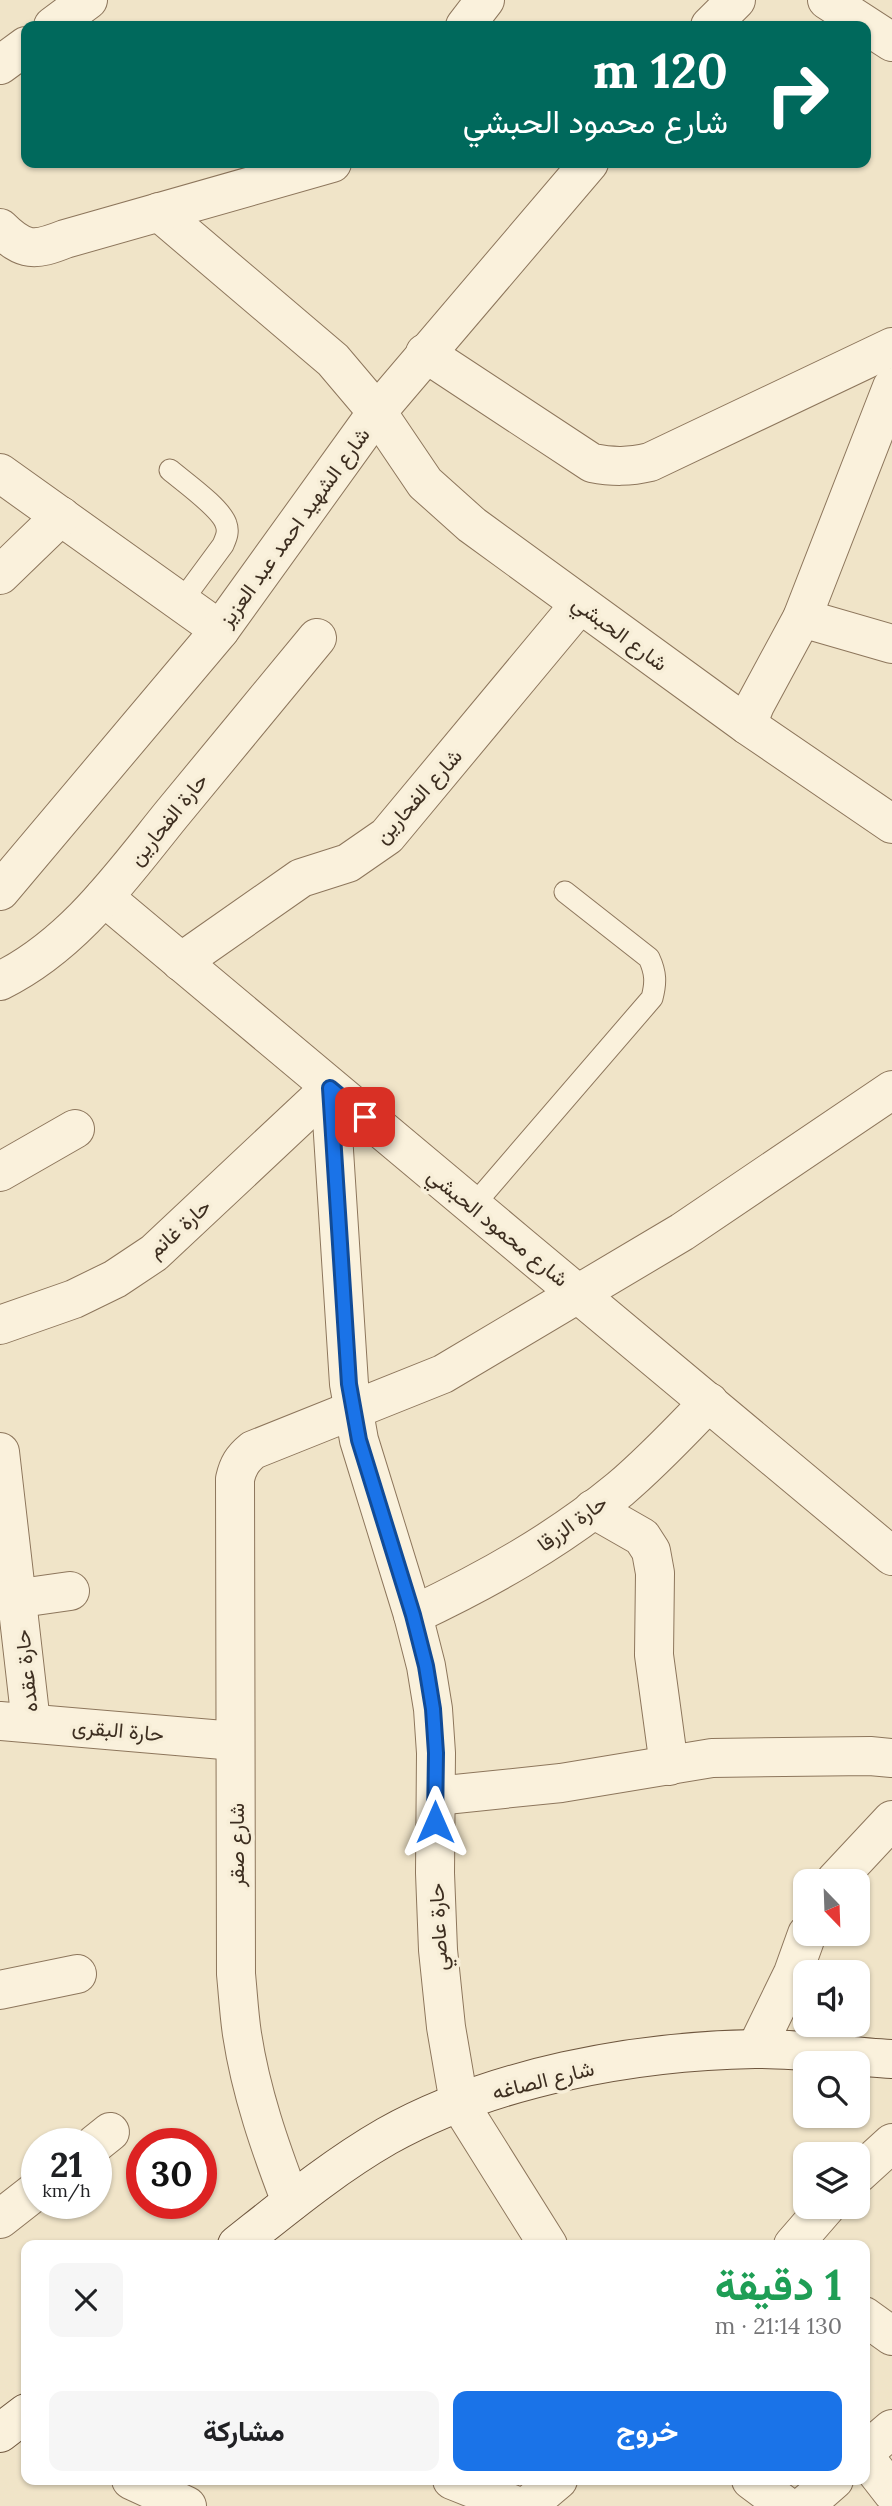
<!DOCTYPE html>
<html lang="ar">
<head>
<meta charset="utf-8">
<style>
	:root { --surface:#fff; --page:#f6f6f6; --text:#202124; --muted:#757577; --accent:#1a73e8 }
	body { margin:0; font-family:Lora,Vazirmatn,serif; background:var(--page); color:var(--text); direction:rtl; height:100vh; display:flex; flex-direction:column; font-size:26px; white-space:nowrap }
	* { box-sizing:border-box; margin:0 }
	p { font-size:23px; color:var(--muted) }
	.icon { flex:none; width:38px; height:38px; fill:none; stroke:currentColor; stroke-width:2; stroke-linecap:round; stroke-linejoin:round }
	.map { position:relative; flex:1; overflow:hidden; direction:ltr }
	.sheet { position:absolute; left:21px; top:2240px; width:849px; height:245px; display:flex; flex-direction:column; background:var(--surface); border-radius:14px; box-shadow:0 2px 5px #0004; direction:rtl }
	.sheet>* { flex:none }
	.top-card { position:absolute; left:21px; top:21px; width:850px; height:147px; border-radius:14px; box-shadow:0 2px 5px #0004; direction:rtl; background:#00695c; color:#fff; overflow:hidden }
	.needle { width:46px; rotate:157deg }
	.tools { position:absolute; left:793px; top:1869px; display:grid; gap:14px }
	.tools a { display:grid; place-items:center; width:77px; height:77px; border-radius:14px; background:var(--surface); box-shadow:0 2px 5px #0004; font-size:35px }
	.speed { position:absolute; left:21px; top:2128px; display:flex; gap:14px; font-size:35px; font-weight:700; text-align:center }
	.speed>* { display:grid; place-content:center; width:91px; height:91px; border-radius:50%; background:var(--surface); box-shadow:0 2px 5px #0004; line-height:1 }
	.speed small { font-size:18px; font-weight:400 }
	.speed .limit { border:10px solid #d22; background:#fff; color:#111 }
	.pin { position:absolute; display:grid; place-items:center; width:60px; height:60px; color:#fff; margin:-30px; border-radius:14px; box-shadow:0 4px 10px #0006 }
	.me { position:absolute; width:77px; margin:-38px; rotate:0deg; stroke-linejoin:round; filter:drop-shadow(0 0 5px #0008) }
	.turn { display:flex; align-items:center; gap:24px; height:147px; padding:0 28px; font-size:32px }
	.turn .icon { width:91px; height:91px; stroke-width:2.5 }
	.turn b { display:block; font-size:49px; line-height:60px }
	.round { display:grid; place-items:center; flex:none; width:74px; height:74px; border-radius:14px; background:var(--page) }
	.overview { display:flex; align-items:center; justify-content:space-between; height:119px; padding:0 28px }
	h1 { font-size:42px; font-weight:700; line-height:52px; color:#1e9e55 }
	.cta { display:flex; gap:14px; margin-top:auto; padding:14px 28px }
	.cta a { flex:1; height:80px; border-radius:14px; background:var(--accent); color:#fff; font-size:28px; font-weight:700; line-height:80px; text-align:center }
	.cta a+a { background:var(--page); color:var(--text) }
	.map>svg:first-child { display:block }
</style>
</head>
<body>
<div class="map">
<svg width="892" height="2506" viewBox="0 0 892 2506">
	<rect width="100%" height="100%" fill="#f0e4c8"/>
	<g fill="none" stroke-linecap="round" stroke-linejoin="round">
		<defs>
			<g id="lane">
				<path d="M 170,470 C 184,482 221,508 226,524 C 229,532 226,538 223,545 L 181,602"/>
				<path d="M 472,1207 L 652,998 C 656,983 656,973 649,958 L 565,892"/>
			</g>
			<g id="street">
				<path d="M 827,0 L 892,42"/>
				<path d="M 53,26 L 88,0"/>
				<path d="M 465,26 L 485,0"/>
				<path d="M 710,26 L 736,0"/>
				<path d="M 0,65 L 26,46"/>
				<path d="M 159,212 L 333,360 L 377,412 L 425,483 L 472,525 L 747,725 L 892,824"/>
				<path d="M 0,228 C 24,252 35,251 65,239 L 332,163"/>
				<path d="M 425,353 L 592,463 C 613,467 629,467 650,462 L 892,347"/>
				<path d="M 0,473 L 220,630"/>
				<path d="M 0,575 L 61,516"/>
				<path d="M 802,618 L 892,644"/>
				<path d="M 747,725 L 755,705 L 802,618 L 892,387"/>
				<path d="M 0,891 L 220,630 L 377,412 L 589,163"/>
				<path d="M 104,897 C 365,1118 630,1336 892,1556"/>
				<path d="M 181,962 L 301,878 L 348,863 L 387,836 L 580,604"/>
				<path d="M 0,981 C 73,945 121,877 171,815 C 220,756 268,697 317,638"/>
				<path d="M 330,1088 L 349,1384 L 359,1440 L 413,1615 L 426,1666 L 433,1709 L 436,1753 L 435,1873 L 438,1950 L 446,2027 L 459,2103 L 548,2245"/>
				<path d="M 0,1172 L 75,1129"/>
				<path d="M 0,1325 L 74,1299 L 115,1279 L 154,1253 L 330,1088"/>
				<path d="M 0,1452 L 31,1723"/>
				<path d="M 593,1509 L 642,1537 L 651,1551 L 655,1573 L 654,1655 L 669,1766"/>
				<path d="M 0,1601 L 70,1591"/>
				<path d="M 413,1615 C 487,1580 557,1541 620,1489 C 652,1462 680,1432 709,1402"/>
				<path d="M 0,1721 L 235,1741"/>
				<path d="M 436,1796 L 561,1783 L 712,1758 L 870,1756 L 892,1758"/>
				<path d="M 835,1881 L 892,1820"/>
				<path d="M 0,1990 L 77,1974"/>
				<path d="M 756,2049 L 793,1973 L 807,1934"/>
				<path d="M 95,2144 L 110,2132"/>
				<path d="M 858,2174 L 892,2143"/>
				<path d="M 291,2202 C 270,2147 251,2093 242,2034 C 239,2014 238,1994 236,1974 L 235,1479 C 238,1466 242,1459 253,1450 L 443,1374 L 682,1232 L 892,1090"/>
				<path d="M 0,2219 L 37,2190"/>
				<path d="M 793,2245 L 826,2207"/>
				<path d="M 864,2316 L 892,2336"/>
				<path d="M 864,2453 L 892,2429"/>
				<path d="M 864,2456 L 892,2492"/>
				<path d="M 131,2480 L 187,2506"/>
				<path d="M 452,2480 L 517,2506"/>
				<path d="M 751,2480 L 786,2506"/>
				<path d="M 527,2506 L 558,2480"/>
				<path d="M 804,2506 L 834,2480"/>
			</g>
			<g id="secondary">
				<path d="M 237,2245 C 285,2207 333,2167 387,2136 C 493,2077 634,2051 755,2049 C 801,2048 846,2057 892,2059"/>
				<path d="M 0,2433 L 26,2413"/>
			</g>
		</defs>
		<!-- lane casing -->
		<use href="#lane" stroke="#8d765c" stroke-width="23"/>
		<!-- street casing -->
		<use href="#street" stroke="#8d765c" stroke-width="40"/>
		<!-- secondary casing -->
		<use href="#secondary" stroke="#6f573f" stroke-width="40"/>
		<!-- lane -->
		<use href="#lane" stroke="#faf1dc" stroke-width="21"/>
		<!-- street -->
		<use href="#street" stroke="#faf1dc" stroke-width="38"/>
		<!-- secondary -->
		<use href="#secondary" stroke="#faf1dc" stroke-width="38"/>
	</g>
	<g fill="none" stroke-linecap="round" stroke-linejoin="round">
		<defs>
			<path id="route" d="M 365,1117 L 330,1088 L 349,1384 L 359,1440 L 413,1615 L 426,1666 L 433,1709 L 436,1753 L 435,1822"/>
		</defs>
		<!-- route casing -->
		<use href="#route" stroke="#114b97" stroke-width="18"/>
		<!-- route -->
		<use href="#route" stroke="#1a73e8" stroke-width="12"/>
	</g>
	<g text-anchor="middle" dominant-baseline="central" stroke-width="7" stroke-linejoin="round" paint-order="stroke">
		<!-- street labels -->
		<g font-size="21" fill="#3d2e20" stroke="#f7eed8">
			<text transform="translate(294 527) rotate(-54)">شارع الشهيد احمد عبد العزيز</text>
			<text transform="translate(620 633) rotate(36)">شارع الحبشي</text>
			<text transform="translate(418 796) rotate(-48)">شارع الفحارين</text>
			<text transform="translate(168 819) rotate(-51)">حارة الفحارين</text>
			<text transform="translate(498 1227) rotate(39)">شارع محمود الحبشي</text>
			<text transform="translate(179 1228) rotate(-42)">حارة غانم</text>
			<text transform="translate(572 1523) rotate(-36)">حارة الزرقا</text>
			<text transform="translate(26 1671) rotate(-96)">حارة عقده</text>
			<text transform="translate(118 1730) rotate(5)">حارة البقرى</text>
			<text transform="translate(236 1845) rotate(-90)">شارع صقر</text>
			<text transform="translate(438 1927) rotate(-93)">حارة عاصي</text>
			<text transform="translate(543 2080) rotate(-14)">شارع الصاغه</text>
		</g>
	</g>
</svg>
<div class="tools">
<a><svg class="needle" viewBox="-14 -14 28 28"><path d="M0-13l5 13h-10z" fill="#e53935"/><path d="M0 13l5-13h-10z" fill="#757577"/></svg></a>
<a><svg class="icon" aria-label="sound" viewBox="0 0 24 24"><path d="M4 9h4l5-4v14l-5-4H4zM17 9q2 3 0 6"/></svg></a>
<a><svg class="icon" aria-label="search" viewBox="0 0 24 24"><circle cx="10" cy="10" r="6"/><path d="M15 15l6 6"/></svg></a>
<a><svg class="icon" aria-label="layers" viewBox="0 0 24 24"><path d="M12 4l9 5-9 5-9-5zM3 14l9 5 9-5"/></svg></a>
</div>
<div class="speed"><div>21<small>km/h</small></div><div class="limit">30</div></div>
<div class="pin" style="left:365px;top:1117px;background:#d93025"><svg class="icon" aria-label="arrive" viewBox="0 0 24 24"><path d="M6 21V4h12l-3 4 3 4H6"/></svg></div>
<svg class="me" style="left:435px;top:1822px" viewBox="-20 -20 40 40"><path d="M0-17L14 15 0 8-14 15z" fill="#1a73e8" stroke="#fff" stroke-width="4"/></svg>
<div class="top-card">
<div class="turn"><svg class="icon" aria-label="right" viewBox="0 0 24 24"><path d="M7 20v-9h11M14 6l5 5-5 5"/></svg><div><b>120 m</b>شارع محمود الحبشي</div></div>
</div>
<section class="sheet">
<div class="overview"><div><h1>1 دقيقة</h1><p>130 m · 21:14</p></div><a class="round"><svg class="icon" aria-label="close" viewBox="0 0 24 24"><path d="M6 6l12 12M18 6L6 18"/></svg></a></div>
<div class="cta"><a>خروج</a><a>مشاركة</a></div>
</section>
</div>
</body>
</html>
